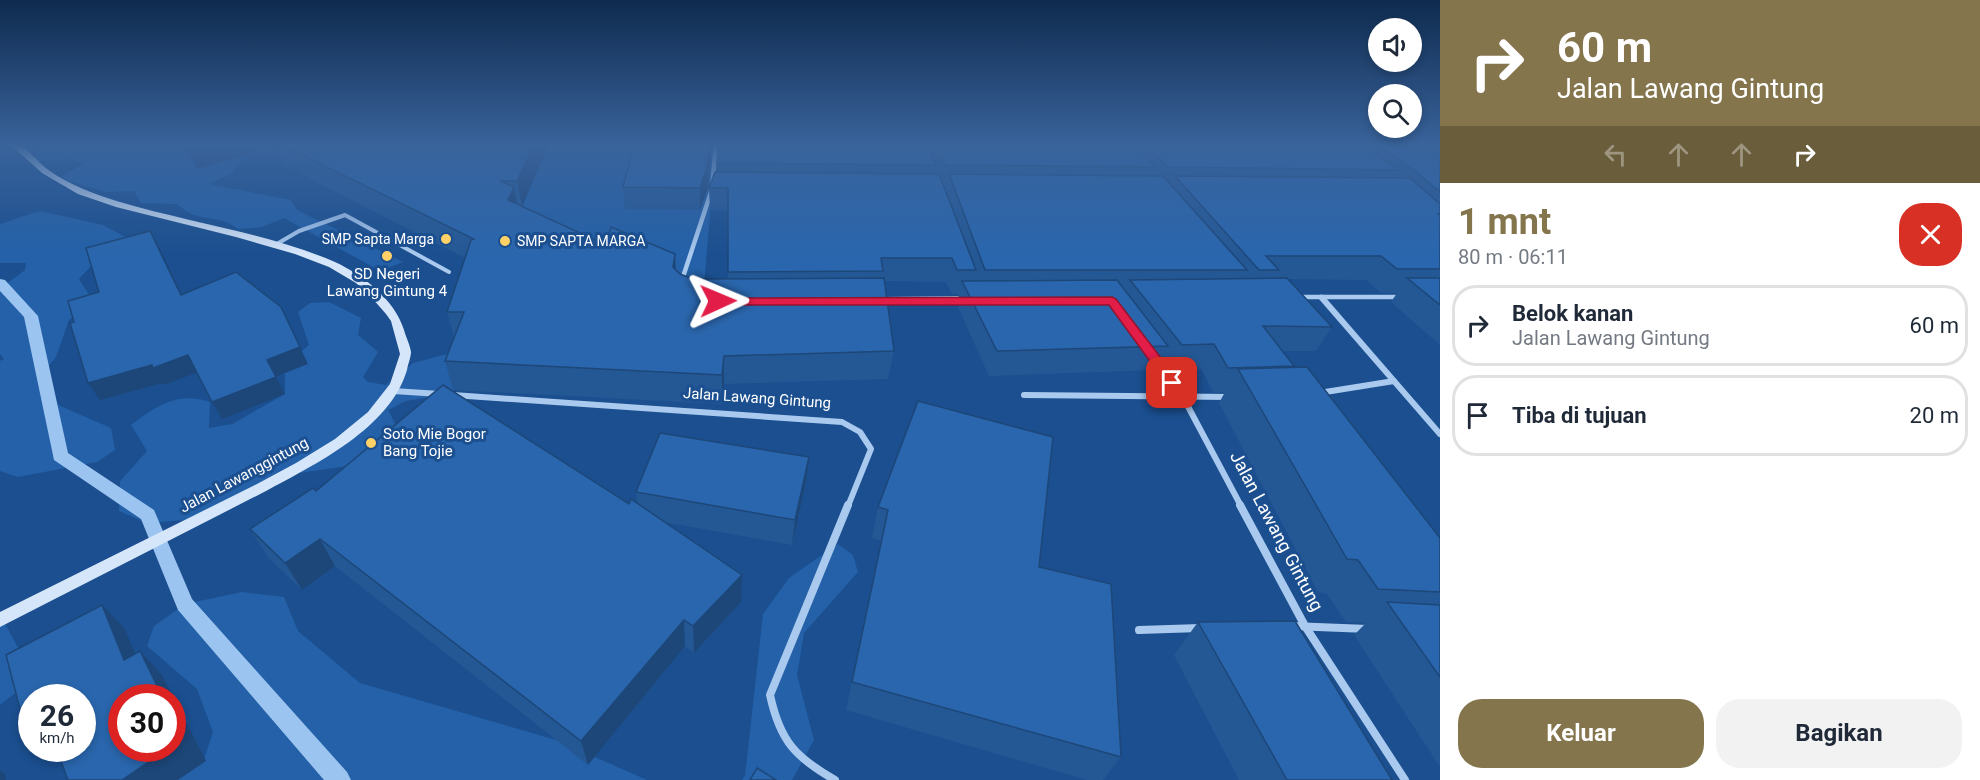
<!DOCTYPE html>
<html lang="id">
<head>
<meta charset="utf-8">
<style>
	:root { --surface:#fff; --page:#f2f2f3; --text:#1f2937; --muted:#747a83; --line:#e0e1e3; --accent:#84754c }
	body { margin:0; font-family:Roboto,sans-serif; background:var(--page); color:var(--text); height:100vh; display:flex; flex-direction:column; font-size:22px; white-space:nowrap }
	* { box-sizing:border-box; margin:0 }
	p { font-size:20px; color:var(--muted) }
	.icon { flex:none; width:33px; height:33px; fill:none; stroke:currentColor; stroke-width:2; stroke-linecap:round; stroke-linejoin:round }
	.map { position:relative; flex:1; overflow:hidden }
	.side { display:flex; flex-direction:column; background:var(--surface); width:540px }
	.side>* { flex:none }
	.banner { background:#84754c; color:#fff; overflow:hidden }
	.controls { position:absolute; left:1368px; top:18px; display:grid; gap:12px }
	.controls a { display:grid; place-items:center; width:54px; height:54px; border-radius:50%; background:var(--surface); box-shadow:0 3px 9px #0003; font-size:30px }
	.speed { position:absolute; left:18px; top:684px; display:flex; gap:12px; font-size:30px; font-weight:700; text-align:center }
	.speed>* { display:grid; place-content:center; width:78px; height:78px; border-radius:50%; background:var(--surface); box-shadow:0 3px 9px #0003; line-height:1 }
	.speed small { font-size:15px; font-weight:400 }
	.speed .limit { border:9px solid #d22; background:#fff; color:#111 }
	.pin { position:absolute; display:grid; place-items:center; width:51px; height:51px; color:#fff; margin:-26px; border-radius:12px; box-shadow:0 3px 9px #0006 }
	.me { position:absolute; width:66px; margin:-33px; rotate:89deg; stroke-linejoin:round; filter:drop-shadow(0 0 4px #0008) }
	.turn { display:flex; align-items:center; gap:21px; height:126px; padding:0 18px; font-size:27px }
	.turn .icon { width:78px; height:78px; stroke-width:2.5 }
	.turn b { display:block; font-size:42px; line-height:51px }
	.lanes { display:flex; align-items:center; height:57px; padding:0 18px; background:#0003; justify-content:center; gap:30px; direction:ltr }
	.lanes .off { opacity:.35 }
	.round { display:grid; place-items:center; flex:none; width:63px; height:63px; border-radius:24px; background:var(--page) }
	.overview { display:flex; align-items:center; justify-content:space-between; height:102px; padding:0 18px }
	h1 { font-size:36px; font-weight:700; line-height:45px; color:var(--accent) }
	.action { display:flex; gap:12px; margin-top:auto; padding:12px 18px }
	.action a { flex:1; height:69px; border-radius:24px; background:var(--accent); color:#fff; font-size:24px; font-weight:700; line-height:69px; text-align:center }
	.action a+a { background:var(--page); color:var(--text) }
	ul { padding:0; list-style:none }
	li { display:flex; align-items:center; gap:18px; height:81px; margin:0 12px 9px; padding:0 6px; border:3px solid var(--line); border-radius:24px }
	li div { flex:1 }
	li b { display:block; font-size:22px }
	li em { font-style:normal }
	main { display:flex; flex:1; min-height:0 }
	.map>svg:first-child { display:block }
</style>
</head>
<body>
<main>
<div class="map">
<svg width="1440" height="780" viewBox="0 0 1440 780">
	<rect width="100%" height="100%" fill="#1b4f8f"/>
	<!-- green -->
	<g fill="#2461a8">
		<path d="M 35,144 L 280,144 L 237,164 L 232,173 L 209,184 L 291,200 L 297,210 L 403,262 L 380,271 L 284,218 L 262,227 L 238,229 C 217,212 200,225 177,204 L 141,203 L 134,191 L 106,192 L 65,180 L 63,176 L 83,164 L 71,159 L 33,162 L 40,148 Z"/>
		<path d="M 346,144 L 716,144 L 703,297 Z"/>
		<path d="M 40,211 L 103,225 L 135,242 L 135,253 L 91,266 L 79,279 L 92,299 L 69,320 L 56,357 L 39,377 L 56,404 L 111,428 L 115,450 L 97,462 L 18,477 L 0,471 L 0,361 L 4,359 L 0,354 L 0,289 L 25,270 L 26,263 L 0,263 L 0,224 Z"/>
		<path d="M 329,302 L 361,318 L 358,335 L 378,352 L 363,377 L 368,382 L 386,385 L 413,363 L 454,352 L 470,360 L 452,394 L 406,401 L 388,410 L 400,433 L 348,466 L 285,475 L 187,520 L 147,523 L 119,511 L 120,481 L 147,451 L 131,425 C 156,406 178,391 210,402 L 209,428 L 232,424 L 285,394 L 285,374 L 277,372 L 309,345 L 298,312 L 310,303 Z"/>
		<path d="M 838,544 L 853,555 L 858,572 L 804,633 L 797,675 L 814,740 L 792,780 L 742,780 L 745,776 L 763,614 L 789,578 Z"/>
		<path d="M 242,592 L 284,597 L 298,631 L 360,683 L 556,740 L 647,780 L 175,780 L 204,759 L 213,732 L 197,689 L 147,646 L 154,626 L 185,604 Z"/>
		<path d="M 0,614 L 34,678 L 0,705 Z"/>
	</g>
	<g fill="none" stroke-linecap="round" stroke-linejoin="round">
		<!-- stream -->
		<path fill="#9cc4f0" fill-rule="evenodd" d="M 0,279 L 5,280 L 38,316 L 68,453 L 154,510 L 192,599 L 347,772 L 351,780 L 324,780 L 178,610 L 141,519 L 54,460 L 24,317 L 0,291 Z"/>
		<!-- lane -->
		<path stroke="#a9c9ee" stroke-width="4" d="M 275,245 L 299,231 L 345,215 L 449,272"/>
		<!-- street-far2 -->
		<g stroke="#a9c9ee" stroke-width="4.5">
			<path d="M 681,283 L 712,189 L 716,144"/>
			<path d="M 1296,297 L 1400,297"/>
			<path d="M 1321,297 L 1324,300"/>
			<path d="M 881,300 L 965,299"/>
		</g>
		<!-- street-far1 -->
		<g stroke="#a9c9ee" stroke-width="6">
			<path d="M 1322,298 L 1440,434"/>
			<path d="M 880,300 L 965,299"/>
			<path d="M 1154,358 L 1184,399 L 1241,506"/>
			<path d="M 393,391 L 440,394"/>
			<path d="M 1319,393 L 1394,381"/>
			<path d="M 453,395 L 842,422 L 860,432 L 871,449 L 848,506"/>
			<path d="M 1024,395 L 1231,397"/>
		</g>
		<!-- street -->
		<g stroke="#a9c9ee" stroke-width="8">
			<path d="M 1240,505 L 1305,626 L 1405,780"/>
			<path d="M 1291,626 L 1368,629"/>
			<path d="M 1139,630 L 1200,628"/>
			<path d="M 835,780 C 795,757 780,741 770,695 L 848,505"/>
		</g>
		<!-- secondary -->
		<path fill="#d6e6fa" fill-rule="evenodd" d="M 10,144 C 12,144 18,144 19,145 C 27,148 39,163 47,169 C 69,185 94,194 120,202 C 191,223 267,233 335,262 C 363,275 395,300 404,330 C 406,337 410,345 411,352 C 411,357 408,364 407,370 C 390,428 316,464 266,491 L 0,627 L 0,612 L 257,484 L 296,463 L 335,439 L 368,412 L 390,384 L 400,354 L 391,321 L 386,314 L 372,298 L 356,283 L 329,267 L 295,254 L 236,237 L 116,207 L 78,194 L 42,173 Z"/>
	</g>
	<!-- wall -->
	<g fill="#245895">
		<path d="M 177,144 L 256,144 L 259,152 L 197,169 Z"/>
		<path d="M 275,144 L 362,144 L 372,149 L 549,144 L 522,207 L 606,245 L 675,254 L 676,270 L 680,274 L 693,279 L 728,279 L 728,211 L 710,210 L 709,188 L 717,172 L 719,144 L 1439,144 L 1440,145 L 1440,345 L 1391,302 L 1397,293 L 1381,293 L 1366,280 L 1288,279 L 1332,327 L 1316,351 L 1282,351 L 1294,366 L 1292,368 L 1440,538 L 1440,767 L 1354,635 L 1366,623 L 1346,622 L 1327,594 L 1318,592 L 1219,403 L 1225,392 L 1214,393 L 1201,369 L 1169,370 L 1162,360 L 1156,370 L 989,376 L 957,305 L 959,294 L 952,294 L 946,282 L 885,281 L 894,351 L 888,379 L 724,384 L 722,404 L 453,390 L 445,361 L 454,338 L 447,312 L 465,258 L 283,165 Z"/>
		<path d="M 623,187 L 708,188 L 700,210 L 625,209 Z"/>
		<path d="M 918,401 L 1039,567 L 1121,757 L 1103,780 L 1087,780 L 846,710 L 881,541 L 872,538 L 878,507 Z"/>
		<path d="M 806,482 L 792,545 L 664,522 L 741,602 L 694,653 L 685,646 L 588,765 L 335,566 L 302,590 L 267,556 L 250,529 L 316,491 L 629,504 L 637,503 L 636,492 Z"/>
		<path d="M 1198,622 L 1392,780 L 1239,780 L 1174,655 Z"/>
	</g>
	<!-- shaded-wall -->
	<g fill="#1d4779">
		<path d="M 200,144 L 256,144 L 259,152 L 197,169 L 187,148 Z"/>
		<path d="M 534,144 L 549,144 L 522,207 L 517,181 Z"/>
		<path d="M 709,144 L 712,144 L 708,188 L 700,210 L 700,188 Z"/>
		<path d="M 514,187 L 519,212 L 508,200 Z"/>
		<path d="M 150,231 L 159,247 L 190,312 L 181,295 Z"/>
		<path d="M 675,254 L 676,281 L 673,267 Z"/>
		<path d="M 300,347 L 308,364 L 275,377 L 267,360 Z"/>
		<path d="M 188,355 L 198,372 L 164,385 L 162,383 L 100,400 L 88,383 Z"/>
		<path d="M 724,356 L 724,384 L 722,404 L 722,375 Z"/>
		<path d="M 276,377 L 285,394 L 222,419 L 212,402 Z"/>
		<path d="M 809,457 L 806,482 L 792,545 L 795,520 Z"/>
		<path d="M 320,539 L 335,566 L 302,590 L 285,563 Z"/>
		<path d="M 742,575 L 741,602 L 694,653 L 693,626 Z"/>
		<path d="M 102,605 L 125,629 L 147,684 L 124,660 Z"/>
		<path d="M 684,620 L 685,646 L 588,765 L 581,741 Z"/>
		<path d="M 140,651 L 162,675 L 206,761 L 178,780 L 122,780 L 169,748 L 172,748 L 172,698 L 163,698 Z"/>
		<path d="M 32,703 L 32,718 L 20,709 Z"/>
		<path d="M 0,771 L 5,774 L 6,780 L 0,780 Z"/>
	</g>
	<!-- building -->
	<g fill="#2a66ad" stroke="#1d4779" stroke-width="1.5">
		<path d="M 184,144 L 200,144 L 187,148 Z"/>
		<path d="M 280,144 L 362,144 L 372,149 L 376,144 L 534,144 L 517,181 L 500,181 L 514,187 L 508,200 L 606,245 L 611,227 L 675,254 L 673,267 L 680,274 L 693,279 L 884,278 L 894,351 L 724,356 L 722,375 L 445,361 L 464,312 L 447,312 L 471,240 L 474,239 Z"/>
		<path d="M 634,144 L 709,144 L 707,166 L 700,188 L 623,187 Z"/>
		<path d="M 719,144 L 928,144 L 936,165 L 717,163 Z"/>
		<path d="M 938,144 L 1135,144 L 1155,167 L 945,165 Z"/>
		<path d="M 1146,144 L 1363,144 L 1398,170 L 1167,167 Z"/>
		<path d="M 1377,144 L 1439,144 L 1440,145 L 1440,192 L 1415,171 Z"/>
		<path d="M 715,172 L 939,174 L 976,270 L 957,270 L 952,258 L 881,258 L 883,271 L 728,272 L 728,188 L 709,188 Z"/>
		<path d="M 949,174 L 1163,176 L 1247,270 L 985,270 Z"/>
		<path d="M 1175,176 L 1410,178 L 1440,204 L 1440,214 L 1438,214 L 1440,216 L 1440,269 L 1397,269 L 1381,256 L 1266,256 L 1279,270 L 1259,270 Z"/>
		<path d="M 150,231 L 181,295 L 236,272 L 281,307 L 300,347 L 267,360 L 276,377 L 212,402 L 188,355 L 153,368 L 152,365 L 88,383 L 70,323 L 74,322 L 68,301 L 99,292 L 86,248 Z"/>
		<path d="M 1287,278 L 1332,327 L 1263,326 L 1294,366 L 1228,368 L 1214,344 L 1182,345 L 1130,280 Z"/>
		<path d="M 1407,278 L 1440,278 L 1440,305 Z"/>
		<path d="M 1117,280 L 1168,346 L 997,351 L 962,281 Z"/>
		<path d="M 1307,367 L 1440,538 L 1440,592 L 1378,589 L 1358,560 L 1347,559 L 1238,369 Z"/>
		<path d="M 443,385 L 629,504 L 631,499 L 742,575 L 693,626 L 684,620 L 581,741 L 320,539 L 285,563 L 250,529 L 313,488 L 316,491 Z"/>
		<path d="M 918,401 L 1053,437 L 1039,567 L 1111,584 L 1121,757 L 852,682 L 888,510 L 878,507 Z"/>
		<path d="M 660,433 L 809,457 L 795,520 L 636,492 Z"/>
		<path d="M 1387,602 L 1440,605 L 1440,677 Z"/>
		<path d="M 102,605 L 124,660 L 140,651 L 163,698 L 122,698 L 122,748 L 169,748 L 122,780 L 68,780 L 56,748 L 82,748 L 82,698 L 32,698 L 32,703 L 20,709 L 6,655 Z"/>
		<path d="M 1295,621 L 1392,780 L 1287,780 L 1198,622 Z"/>
		<path d="M 172,716 L 184,739 L 172,746 Z"/>
		<path d="M 757,768 L 776,780 L 750,780 Z"/>
	</g>
	<!-- sky -->
	<linearGradient id="sky" x2="0" y2="1"><stop stop-color="#0f2b4f"/><stop offset="0.57" stop-color="#39639b"/><stop offset="1" stop-color="#39639b" stop-opacity="0"/></linearGradient>
	<rect width="1440" height="254" fill="url(#sky)"/>
	<!-- route -->
	<path fill="#e11d48" stroke="#92132f" stroke-width="1.5" d="M 1112,297 L 1116,299 L 1177,379 L 1177,386 L 1168,386 L 1109,305 L 718,305 L 712,301 L 718,298 Z"/>
	<!-- markers -->
	<g fill="#ffd166" stroke="#1b4f8f" stroke-width="2">
		<circle cx="446" cy="239" r="6"/>
		<circle cx="505" cy="241" r="6"/>
		<circle cx="387" cy="256" r="6"/>
		<circle cx="371" cy="443" r="6"/>
	</g>
	<g text-anchor="middle" dominant-baseline="central" stroke-width="6" stroke-linejoin="round" paint-order="stroke">
		<!-- far-poi labels -->
		<g font-size="14" fill="#fff" stroke="#1b4f8f" text-anchor="end">
			<text x="434" y="239">SMP Sapta Marga</text>
			<text x="517" y="241" text-anchor="start">SMP SAPTA MARGA</text>
		</g>
		<!-- poi labels -->
		<g font-size="15" fill="#fff" stroke="#1b4f8f">
			<text x="387" y="274">SD Negeri<tspan x="387" dy="17">Lawang Gintung 4</tspan></text>
			<text x="383" y="434" text-anchor="start">Soto Mie Bogor<tspan x="383" dy="17">Bang Tojie</tspan></text>
		</g>
		<!-- street labels -->
		<g font-size="15" fill="#fff" stroke="#1b4f8f">
			<text transform="translate(757 398) rotate(4)">Jalan Lawang Gintung</text>
			<text transform="translate(244 475) rotate(-28)">Jalan Lawanggintung</text>
		</g>
		<!-- near-street labels -->
		<g font-size="18" fill="#fff" stroke="#1b4f8f">
			<text transform="translate(1277 531) rotate(62)">Jalan Lawang Gintung</text>
		</g>
	</g>
</svg>
<div class="controls">
<a><svg class="icon" aria-label="sound" viewBox="0 0 24 24"><path d="M4 9h4l5-4v14l-5-4H4zM17 9q2 3 0 6"/></svg></a>
<a><svg class="icon" aria-label="search" viewBox="0 0 24 24"><circle cx="10" cy="10" r="6"/><path d="M15 15l6 6"/></svg></a>
</div>
<div class="speed"><div>26<small>km/h</small></div><div class="limit">30</div></div>
<div class="pin" style="left:1172px;top:383px;background:#d93025"><svg class="icon" aria-label="arrive" viewBox="0 0 24 24"><path d="M6 21V4h12l-3 4 3 4H6"/></svg></div>
<svg class="me" style="left:718px;top:301px" viewBox="-20 -20 40 40"><path d="M0-17L14 15 0 8-14 15z" fill="#e11d48" stroke="#fff" stroke-width="4"/></svg>
</div>
<section class="side">
<div class="banner">
<div class="turn"><svg class="icon" aria-label="right" viewBox="0 0 24 24"><path d="M7 20v-9h11M14 6l5 5-5 5"/></svg><div><b>60 m</b>Jalan Lawang Gintung</div></div>
<div class="lanes"><svg class="icon off" aria-label="left" viewBox="0 0 24 24"><path d="M17 20v-9H6M10 6l-5 5 5 5"/></svg><svg class="icon off" aria-label="ahead" viewBox="0 0 24 24"><path d="M12 20V5M6 11l6-6 6 6"/></svg><svg class="icon off" aria-label="ahead" viewBox="0 0 24 24"><path d="M12 20V5M6 11l6-6 6 6"/></svg><svg class="icon" aria-label="right" viewBox="0 0 24 24"><path d="M7 20v-9h11M14 6l5 5-5 5"/></svg></div>
</div>
<div class="overview"><div><h1>1 mnt</h1><p>80 m · 06:11</p></div><a class="round" style="background:#d93025;color:#fff"><svg class="icon" aria-label="close" viewBox="0 0 24 24"><path d="M6 6l12 12M18 6L6 18"/></svg></a></div>
<ul>
<li><svg class="icon" aria-label="right" viewBox="0 0 24 24"><path d="M7 20v-9h11M14 6l5 5-5 5"/></svg><div><b>Belok kanan</b><p>Jalan Lawang Gintung</p></div><em>60 m</em></li>
<li><svg class="icon" aria-label="arrive" viewBox="0 0 24 24"><path d="M6 21V4h12l-3 4 3 4H6"/></svg><div><b>Tiba di tujuan</b></div><em>20 m</em></li>
</ul>
<div class="action"><a>Keluar</a><a>Bagikan</a></div>
</section>
</main>
</body>
</html>
